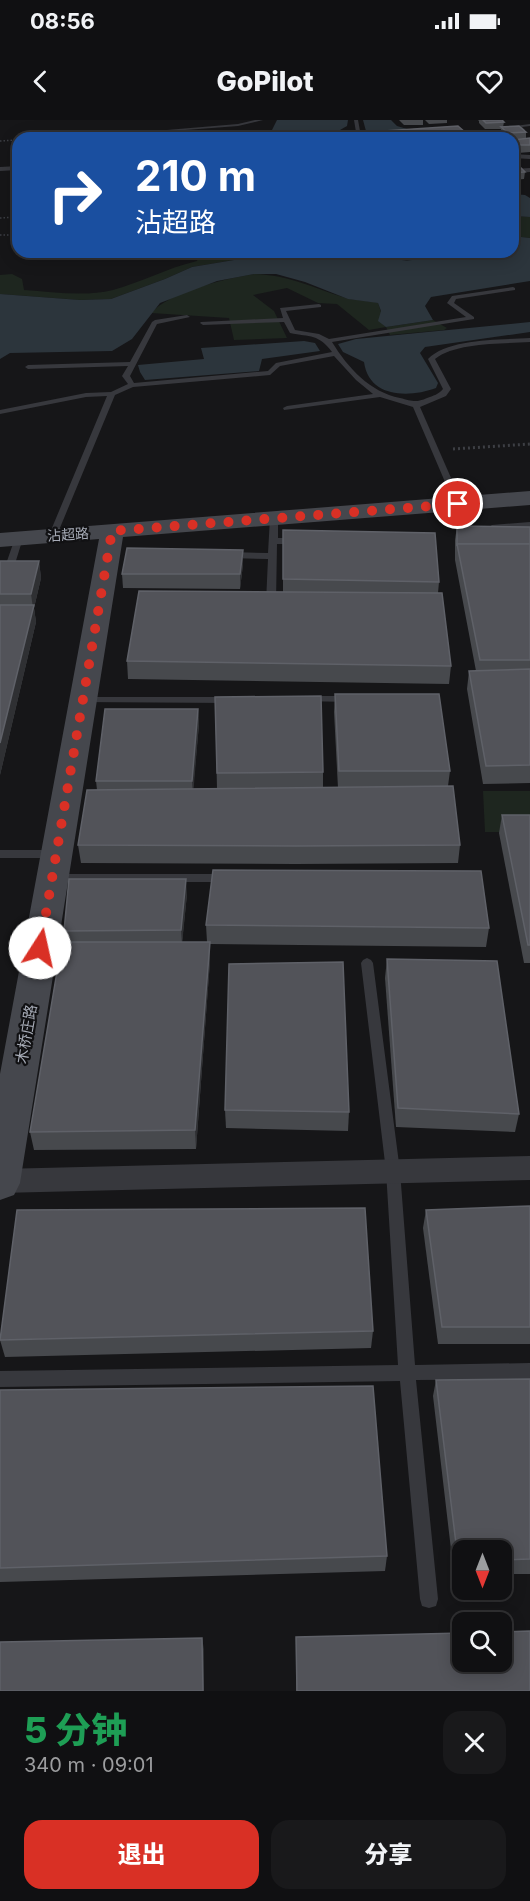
<!DOCTYPE html>
<html lang="zh">
<head>
<meta charset="utf-8">
<style>
	:root { --surface:#101012; --page:#19191b; --text:#f1f3f6; --muted:#9c9d9f; --line:#303032; --accent:#d93025 }
	body { margin:0; font-family:Inter,"Noto Sans SC",sans-serif; background:var(--page); color:var(--text); height:100vh; display:flex; flex-direction:column; font-size:22px; white-space:nowrap }
	* { box-sizing:border-box; margin:0 }
	p { font-size:20px; color:var(--muted) }
	.icon { flex:none; width:33px; height:33px; fill:none; stroke:currentColor; stroke-width:2; stroke-linecap:round; stroke-linejoin:round }
	.map { position:relative; height:1571px; overflow:hidden }
	.drawer { display:flex; flex-direction:column; background:var(--surface); flex:1 }
	.drawer>* { flex:none }
	.hud { position:absolute; left:12px; top:12px; width:507px; height:126px; border-radius:18px; box-shadow:0 3px 15px #0003,0 0 0 2px var(--line); background:#1a4fa0; color:#fff; overflow:hidden }
	.needle { width:39px; rotate:180deg }
	.buttons { position:absolute; left:452px; top:1420px; display:grid; gap:12px }
	.buttons a { display:grid; place-items:center; width:60px; height:60px; border-radius:12px; background:var(--surface); box-shadow:0 3px 15px #0003,0 0 0 2px var(--line); font-size:30px }
	.pin { position:absolute; display:grid; place-items:center; width:51px; height:51px; color:#fff; margin:-26px; border:3px solid #fff; border-radius:50%; box-shadow:0 2px 6px #0007 }
	.me { position:absolute; width:66px; margin:-33px; rotate:10deg; stroke-linejoin:round; filter:drop-shadow(0 0 4px #0008) }
	.turn { display:flex; align-items:center; gap:21px; height:126px; padding:0 24px; font-size:27px }
	.turn .icon { width:78px; height:78px; stroke-width:2.5 }
	.turn b { display:block; font-size:42px; line-height:51px }
	.round { display:grid; place-items:center; flex:none; width:63px; height:63px; border-radius:18px; background:var(--page) }
	.headline { display:flex; align-items:center; justify-content:space-between; height:102px; padding:0 24px }
	h1 { font-size:36px; font-weight:800; line-height:45px; color:#1e9e55 }
	.button { display:flex; gap:12px; margin-top:auto; padding:12px 24px }
	.button a { flex:1; height:69px; border-radius:18px; background:var(--accent); color:#fff; font-size:24px; font-weight:800; line-height:69px; text-align:center }
	.button a+a { background:var(--page); color:var(--text) }
	.status { display:flex; justify-content:space-between; align-items:center; height:42px; padding:0 30px; background:var(--surface); direction:ltr }
	.status svg { height:16px; fill:currentColor }
	header { display:flex; justify-content:space-between; align-items:center; height:78px; padding:0 24px; background:var(--surface); font-size:27px; font-weight:800 }
	.map>svg:first-child { display:block }
</style>
</head>
<body>
<div class="status"><b>08:56</b><svg viewBox="0 0 49 12"><path d="M0 12V9h3v3zM5 12V6h3v6zM10 12V3h3v9zM15 12V0h3v12zM26 1h20v11H26zM47 4h2v5h-2z"/></svg></div>
<header><svg class="icon" aria-label="back" viewBox="0 0 24 24"><path d="M15 5l-7 7 7 7"/></svg>GoPilot<svg class="icon" aria-label="heart" viewBox="0 0 24 24"><path d="M12 20l-8-8c-3-5 5-10 8-4 3-6 11-1 8 4z"/></svg></header>
<div class="map">
<svg width="530" height="1571" viewBox="0 0 530 1571">
	<rect width="100%" height="100%" fill="#161618"/>
	<!-- green -->
	<g fill="#1e261f">
		<path d="M 513,96 L 530,97 L 530,118 L 513,116 Z"/>
		<path d="M 196,132 L 260,133 L 252,137 L 192,147 L 165,159 L 111,179 L 80,180 L 0,174 L 0,155 L 12,154 L 22,159 L 24,170 C 53,172 85,177 113,170 C 142,162 167,148 197,141 L 199,136 Z"/>
		<path d="M 254,154 C 290,155 313,168 346,178 C 356,181 368,180 378,183 L 386,207 L 433,200 L 447,208 L 444,210 L 390,215 L 386,207 L 369,210 L 337,184 L 318,183 L 287,168 L 253,175 L 274,191 L 287,218 L 234,220 L 229,198 L 151,193 C 171,171 225,159 254,154 Z"/>
		<path d="M 483,671 L 530,671 L 530,712 L 485,712 Z"/>
	</g>
	<!-- water -->
	<g fill="#2c353c">
		<path d="M 277,0 L 348,0 L 347,6 L 340,10 L 316,13 L 312,14 L 311,18 L 268,18 Z"/>
		<path d="M 363,0 L 391,0 L 397,6 L 407,9 L 403,11 L 372,13 L 366,11 Z"/>
		<path d="M 513,74 L 525,75 L 530,78 L 530,97 L 513,96 Z"/>
		<path d="M 513,116 L 530,118 L 530,161 L 431,177 L 425,186 L 433,200 L 386,207 L 378,201 L 381,191 L 378,183 L 348,179 L 305,162 L 276,154 L 254,154 L 217,161 L 160,183 L 132,219 L 112,231 L 10,233 L 0,239 L 0,174 L 80,180 L 111,179 L 165,159 L 192,147 L 252,137 L 259,132 L 386,132 L 386,136 C 399,141 417,144 427,132 L 513,132 Z"/>
		<path d="M 530,202 L 530,212 L 425,227 L 420,233 L 438,263 L 436,268 C 409,278 369,278 364,242 L 343,232 L 338,224 L 356,219 Z"/>
		<path d="M 304,221 L 315,223 L 320,231 L 262,239 L 259,251 L 145,260 L 140,252 L 138,245 L 204,239 L 201,228 Z"/>
	</g>
	<g fill="none" stroke-linecap="round" stroke-linejoin="round">
		<!-- path-far1 -->
		<g stroke="#3d3f44" stroke-width="1.5" stroke-dasharray="1.5 2" stroke-linecap="butt">
			<path d="M 44,18 L 121,13"/>
			<path d="M 0,21 L 18,20"/>
			<path d="M 0,98 L 18,97"/>
			<path d="M 0,115 L 12,115 L 18,123"/>
		</g>
		<!-- path -->
		<path stroke="#3d3f44" stroke-width="3" stroke-dasharray="2 3" stroke-linecap="butt" d="M 453,329 L 530,324"/>
		<!-- lane -->
		<g fill="#37383d" fill-rule="evenodd">
			<path d="M 255,0 L 263,0 L 238,6 L 133,14 L 131,13 L 238,4 Z"/>
			<path d="M 354,0 L 358,0 L 360,11 L 363,13 L 399,13 L 360,16 L 356,12 Z"/>
			<path d="M 530,4 L 530,6 L 522,7 L 525,10 L 523,11 L 515,6 Z"/>
			<path d="M 513,34 L 530,35 L 530,39 L 513,38 Z"/>
			<path d="M 18,46 L 18,50 L 0,51 L 0,47 Z"/>
			<path d="M 530,48 L 530,52 L 513,53 L 513,49 Z"/>
			<path d="M 513,167 L 515,168 L 515,170 L 456,179 L 454,183 L 474,197 L 474,199 L 332,222 C 348,248 370,272 400,278 C 412,281 416,283 427,278 C 433,276 439,274 443,269 L 428,239 C 448,218 501,220 530,218 L 530,222 C 503,224 456,222 435,239 L 451,269 L 446,276 L 420,287 L 462,383 L 458,385 L 454,383 L 413,287 L 380,277 L 284,290 L 283,288 L 287,286 L 373,274 L 356,260 L 334,236 L 280,246 L 270,255 L 133,267 L 115,275 L 57,415 L 53,418 L 49,415 L 107,276 L 86,277 L 0,294 L 0,290 L 86,273 L 111,272 L 128,264 L 122,256 L 128,246 L 28,249 L 25,247 L 28,245 L 130,242 L 152,202 L 155,200 L 187,195 L 190,197 L 157,204 L 130,256 L 134,263 L 268,251 L 276,243 L 332,232 C 319,214 310,217 290,213 L 284,202 L 203,205 L 200,203 L 201,202 L 283,198 L 280,188 L 319,184 L 321,185 L 321,187 L 286,191 L 295,210 L 319,214 L 329,219 L 466,197 L 447,183 L 452,176 Z"/>
			<path d="M 274,395 L 278,398 L 278,418 L 299,418 L 303,421 L 299,424 L 277,424 L 276,482 L 271,485 L 266,482 L 268,439 L 229,438 L 225,435 L 229,432 L 268,433 L 270,398 Z"/>
			<path d="M 530,402 L 530,408 L 492,411 L 488,408 L 492,405 Z"/>
			<path d="M 19,415 L 23,418 L 14,447 L 10,450 L 0,450 L 0,444 L 6,444 L 15,418 Z"/>
			<path d="M 304,576 L 350,576 L 355,579 L 350,582 L 300,581 L 299,579 Z"/>
			<path d="M 83,577 L 230,577 L 235,580 L 230,583 L 79,582 L 78,580 Z"/>
			<path d="M 0,730 L 56,730 L 62,734 L 56,738 L 0,738 Z"/>
			<path d="M 54,754 L 228,754 L 234,758 L 228,762 L 54,762 L 48,758 Z"/>
			<path d="M 367,838 L 371,840 L 373,843 L 400,1051 L 415,1245 L 530,1243 L 530,1259 L 416,1260 L 438,1479 L 436,1486 L 429,1488 L 422,1486 L 420,1479 L 400,1261 L 0,1267 L 0,1251 L 398,1245 L 386,1051 L 361,843 L 363,840 Z"/>
		</g>
		<!-- street -->
		<path fill="#37383d" fill-rule="evenodd" d="M 530,1036 L 530,1060 L 0,1073 L 0,1049 Z"/>
		<!-- secondary -->
		<path fill="#45474d" fill-rule="evenodd" d="M 530,371 L 530,385 L 123,417 L 20,1063 L 14,1075 L 0,1080 L 0,954 L 99,419 L 0,427 L 0,413 Z"/>
	</g>
	<!-- wall -->
	<g fill="#47494d">
		<path d="M 399,0 L 423,0 L 423,5 L 404,5 Z"/>
		<path d="M 425,0 L 447,0 L 447,3 L 429,4 Z"/>
		<path d="M 478,0 L 502,0 L 504,2 L 503,7 L 526,12 L 526,18 L 530,18 L 530,32 L 518,33 L 517,31 L 517,33 L 513,33 L 513,18 L 505,18 L 500,14 L 501,9 L 485,9 L 479,3 L 479,1 Z"/>
		<path d="M 382,11 L 466,18 L 382,18 Z"/>
		<path d="M 513,46 L 525,52 L 524,59 L 513,60 Z"/>
		<path d="M 457,406 L 530,407 L 530,663 L 483,664 L 467,569 L 469,551 L 476,551 L 455,440 L 455,420 Z"/>
		<path d="M 283,410 L 439,462 L 438,473 L 451,546 L 449,564 L 128,559 L 127,541 L 283,472 Z"/>
		<path d="M 0,441 L 39,441 L 41,458 L 34,488 L 36,502 L 0,655 Z"/>
		<path d="M 243,444 L 240,469 L 123,468 L 122,454 Z"/>
		<path d="M 335,574 L 450,651 L 448,666 L 460,725 L 458,743 L 295,744 L 81,743 L 78,725 L 97,670 L 96,661 L 198,589 L 199,604 L 193,669 L 217,669 L 215,577 L 323,652 L 323,668 L 338,668 L 334,592 Z"/>
		<path d="M 502,695 L 530,695 L 530,843 L 524,843 L 499,713 Z"/>
		<path d="M 187,774 L 182,822 L 207,822 L 206,805 L 489,808 L 486,827 L 210,824 L 210,841 L 196,1029 L 34,1030 L 30,1012 L 66,822 L 64,811 Z"/>
		<path d="M 387,839 L 519,994 L 515,1012 L 396,1007 L 385,858 Z"/>
		<path d="M 225,990 L 349,992 L 348,1011 L 226,1008 Z"/>
		<path d="M 530,1086 L 530,1224 L 438,1224 L 423,1108 L 426,1090 Z"/>
		<path d="M 373,1211 L 371,1228 L 5,1237 L 0,1220 Z"/>
		<path d="M 530,1259 L 530,1454 L 501,1454 L 501,1431 L 462,1431 L 462,1455 L 454,1455 L 433,1276 L 436,1260 Z"/>
		<path d="M 0,1270 L 387,1436 L 385,1451 L 0,1462 Z"/>
		<path d="M 296,1517 L 530,1571 L 296,1571 Z"/>
	</g>
	<!-- shaded-wall -->
	<g fill="#2f3033">
		<path d="M 466,13 L 466,18 L 390,18 L 390,17 Z"/>
		<path d="M 243,430 L 243,444 L 240,469 L 240,454 Z"/>
		<path d="M 39,441 L 41,458 L 34,488 L 36,502 L 0,655 L 0,623 L 33,488 L 31,474 Z"/>
		<path d="M 198,589 L 199,604 L 193,676 L 192,661 Z"/>
		<path d="M 186,759 L 187,774 L 182,825 L 181,810 Z"/>
		<path d="M 210,822 L 210,841 L 196,1029 L 195,1010 Z"/>
		<path d="M 202,1518 L 204,1529 L 204,1571 L 203,1571 Z"/>
	</g>
	<!-- building -->
	<g fill="#525359" stroke="#5f6168" stroke-width="1.5">
		<path d="M 483,0 L 502,0 L 504,2 L 486,3 Z"/>
		<path d="M 458,6 L 466,13 L 390,17 L 382,11 Z"/>
		<path d="M 519,6 L 526,12 L 508,13 L 501,7 Z"/>
		<path d="M 368,11 L 373,18 L 353,18 L 349,12 Z"/>
		<path d="M 347,12 L 351,18 L 331,18 L 328,13 Z"/>
		<path d="M 530,18 L 530,25 L 519,25 L 513,20 Z"/>
		<path d="M 518,45 L 525,52 L 513,53 L 513,46 Z"/>
		<path d="M 457,406 L 530,407 L 530,424 L 457,424 L 457,426 Z"/>
		<path d="M 283,410 L 435,413 L 439,462 L 283,459 Z"/>
		<path d="M 457,424 L 530,424 L 530,540 L 480,540 Z"/>
		<path d="M 127,428 L 243,430 L 240,454 L 122,454 Z"/>
		<path d="M 0,441 L 39,441 L 31,474 L 0,474 Z"/>
		<path d="M 139,471 L 442,473 L 451,546 L 127,541 Z"/>
		<path d="M 0,485 L 34,485 L 0,623 Z"/>
		<path d="M 530,549 L 530,645 L 486,646 L 469,551 Z"/>
		<path d="M 335,574 L 439,574 L 450,651 L 339,651 Z"/>
		<path d="M 321,576 L 323,652 L 217,653 L 215,577 Z"/>
		<path d="M 105,589 L 198,589 L 192,661 L 96,661 Z"/>
		<path d="M 453,666 L 460,725 L 296,726 L 78,725 L 87,670 Z"/>
		<path d="M 502,695 L 530,695 L 530,825 L 528,825 Z"/>
		<path d="M 213,750 L 481,751 L 489,808 L 206,805 Z"/>
		<path d="M 69,759 L 186,759 L 181,810 L 64,811 Z"/>
		<path d="M 62,822 L 210,822 L 195,1010 L 30,1012 Z"/>
		<path d="M 387,839 L 497,841 L 519,994 L 398,988 Z"/>
		<path d="M 343,842 L 349,992 L 225,990 L 229,844 Z"/>
		<path d="M 530,1086 L 530,1207 L 442,1207 L 426,1090 Z"/>
		<path d="M 365,1088 L 373,1211 L 0,1220 L 17,1090 Z"/>
		<path d="M 530,1259 L 530,1439 L 501,1440 L 501,1431 L 462,1431 L 462,1440 L 458,1440 L 436,1260 Z"/>
		<path d="M 373,1266 L 387,1436 L 0,1448 L 0,1270 Z"/>
		<path d="M 530,1511 L 530,1571 L 297,1571 L 296,1517 L 462,1513 L 462,1542 L 501,1542 L 501,1512 Z"/>
		<path d="M 202,1518 L 203,1571 L 0,1571 L 0,1522 Z"/>
	</g>
	<g fill="none" stroke-linecap="round" stroke-linejoin="round">
		<!-- route -->
		<path stroke="#d93025" stroke-width="10" stroke-dasharray="0 18" d="M 40,828 L 112,411 L 458,384"/>
	</g>
	<g text-anchor="middle" dominant-baseline="central" stroke-width="4.5" stroke-linejoin="round" paint-order="stroke">
		<!-- far-street labels -->
		<g font-size="14" fill="#a8adb8" stroke="#111113">
			<text transform="translate(68 414) rotate(-4)">沾超路</text>
		</g>
		<!-- street labels -->
		<g font-size="15" fill="#a8adb8" stroke="#111113">
			<text transform="translate(26 914) rotate(-80)">木桥庄路</text>
		</g>
	</g>
</svg>
<div class="buttons">
<a><svg class="needle" viewBox="-14 -14 28 28"><path d="M0-13l5 13h-10z" fill="#e53935"/><path d="M0 13l5-13h-10z" fill="#9c9d9f"/></svg></a>
<a><svg class="icon" aria-label="search" viewBox="0 0 24 24"><circle cx="10" cy="10" r="6"/><path d="M15 15l6 6"/></svg></a>
</div>
<div class="pin" style="left:458px;top:384px;background:#d93025"><svg class="icon" aria-label="arrive" viewBox="0 0 24 24"><path d="M6 21V4h12l-3 4 3 4H6"/></svg></div>
<svg class="me" style="left:40px;top:828px" viewBox="-20 -20 40 40"><circle r="19" fill="#fff"/><path d="M0-13L10 11 0 6-10 11z" fill="#d93025"/></svg>
<div class="hud">
<div class="turn"><svg class="icon" aria-label="right" viewBox="0 0 24 24"><path d="M7 20v-9h11M14 6l5 5-5 5"/></svg><div><b>210 m</b>沾超路</div></div>
</div>
</div>
<section class="drawer">
<div class="headline"><div><h1>5 分钟</h1><p>340 m · 09:01</p></div><a class="round"><svg class="icon" aria-label="close" viewBox="0 0 24 24"><path d="M6 6l12 12M18 6L6 18"/></svg></a></div>
<div class="button"><a>退出</a><a>分享</a></div>
</section>
</body>
</html>
